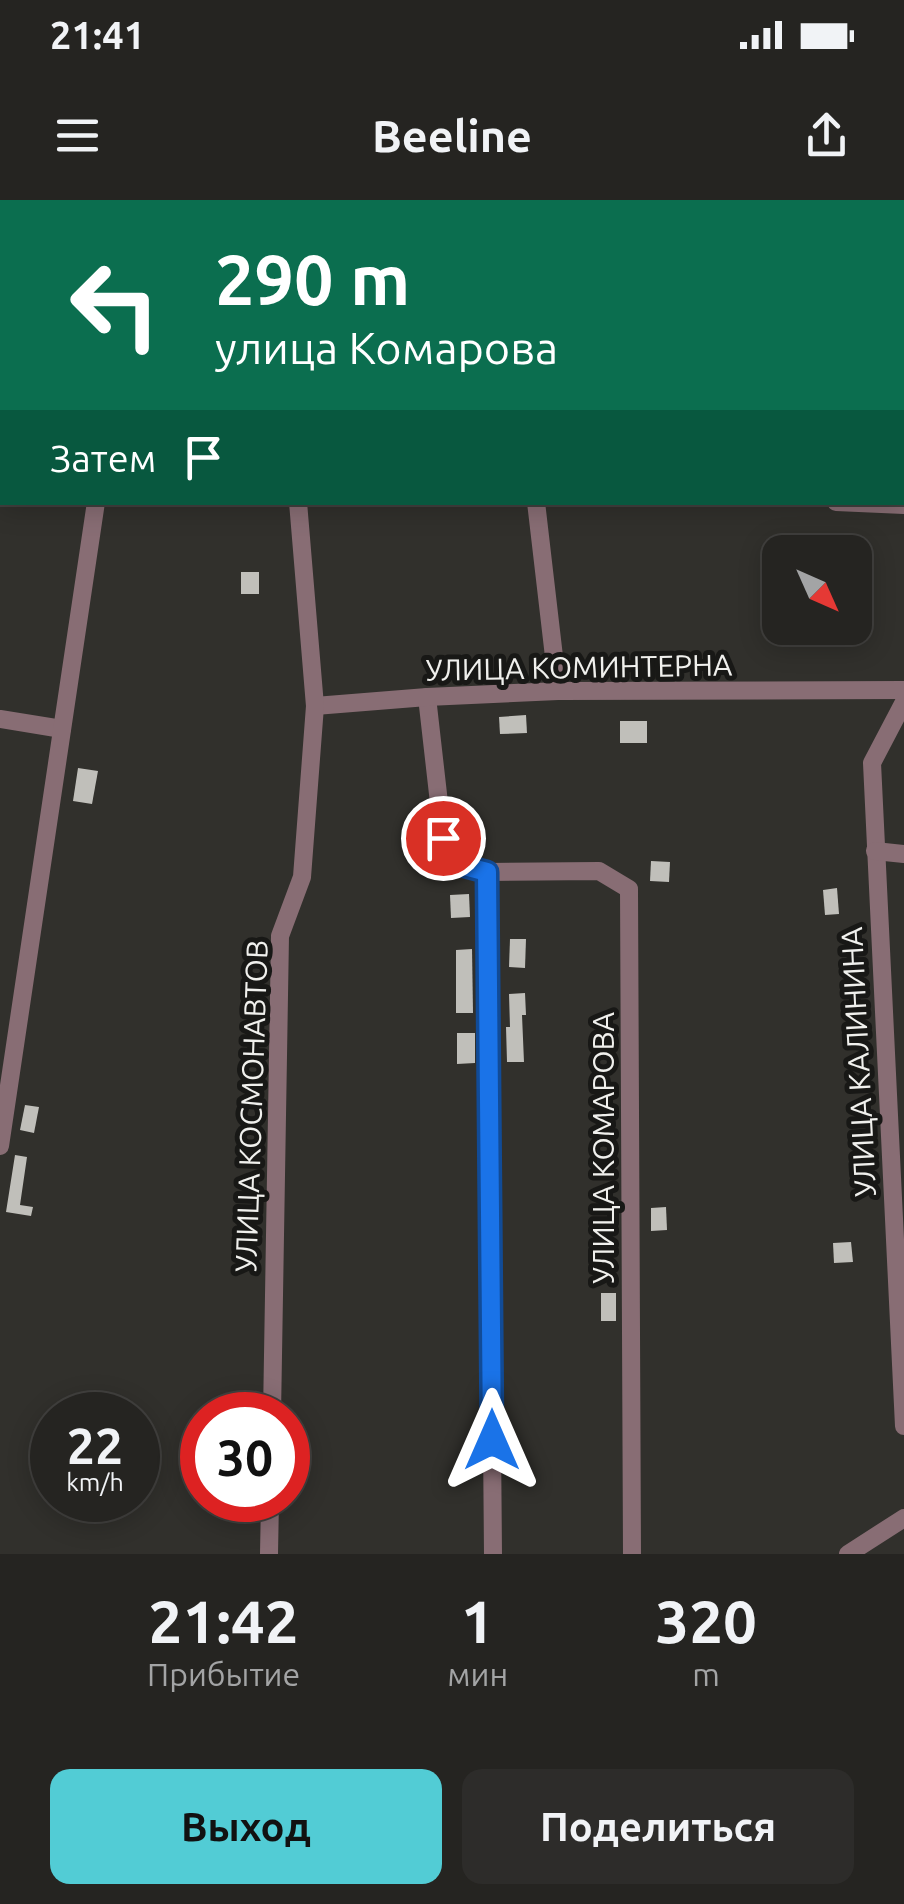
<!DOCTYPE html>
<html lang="ru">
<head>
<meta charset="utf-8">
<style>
	:root { --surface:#252421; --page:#2d2c2a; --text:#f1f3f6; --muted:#a3a4a5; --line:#42413f; --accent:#52ccd5 }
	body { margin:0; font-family:Ubuntu,sans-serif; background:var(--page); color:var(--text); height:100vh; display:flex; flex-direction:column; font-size:38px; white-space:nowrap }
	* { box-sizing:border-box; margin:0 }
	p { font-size:32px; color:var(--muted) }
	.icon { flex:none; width:55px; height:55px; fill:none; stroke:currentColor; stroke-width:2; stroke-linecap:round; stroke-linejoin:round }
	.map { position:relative; height:1354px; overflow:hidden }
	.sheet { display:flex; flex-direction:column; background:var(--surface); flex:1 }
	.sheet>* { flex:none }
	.banner { position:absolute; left:0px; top:0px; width:905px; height:305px; box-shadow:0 5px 25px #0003,0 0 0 2px var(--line); background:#0b6e4f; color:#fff; overflow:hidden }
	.needle { width:65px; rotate:135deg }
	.fabs { position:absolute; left:762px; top:335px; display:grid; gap:20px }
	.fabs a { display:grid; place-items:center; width:110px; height:110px; border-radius:20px; background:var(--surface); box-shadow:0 5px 25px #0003,0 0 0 2px var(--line); font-size:50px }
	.speed { position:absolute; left:30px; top:1192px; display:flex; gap:20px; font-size:50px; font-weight:700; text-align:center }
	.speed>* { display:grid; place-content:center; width:130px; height:130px; border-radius:50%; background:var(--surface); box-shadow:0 5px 25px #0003,0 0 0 2px var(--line); line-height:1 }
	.speed small { font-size:25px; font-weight:400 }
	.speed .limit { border:15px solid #d22; background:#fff; color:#111 }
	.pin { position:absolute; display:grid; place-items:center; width:85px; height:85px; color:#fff; margin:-42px; border:5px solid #fff; border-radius:50%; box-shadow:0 2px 10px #0007 }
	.me { position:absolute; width:110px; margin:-55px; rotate:0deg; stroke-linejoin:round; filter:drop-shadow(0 0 8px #0008) }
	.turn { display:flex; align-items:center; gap:35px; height:210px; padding:0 50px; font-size:45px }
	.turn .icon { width:130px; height:130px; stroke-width:2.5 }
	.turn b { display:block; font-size:70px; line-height:85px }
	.then { display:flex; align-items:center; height:95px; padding:0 50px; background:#0003; gap:20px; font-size:38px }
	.eta { display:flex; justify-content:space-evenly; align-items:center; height:170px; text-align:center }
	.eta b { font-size:60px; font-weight:600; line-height:70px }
	.primary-button { display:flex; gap:20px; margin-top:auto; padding:20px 50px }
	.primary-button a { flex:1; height:115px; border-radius:20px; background:var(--accent); color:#111; font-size:40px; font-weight:600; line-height:115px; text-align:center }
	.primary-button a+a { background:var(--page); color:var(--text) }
	.status { display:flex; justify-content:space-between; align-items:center; height:70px; padding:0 50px; background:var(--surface); direction:ltr }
	.status svg { height:28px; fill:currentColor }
	header { display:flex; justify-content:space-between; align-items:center; height:130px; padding:0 50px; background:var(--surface); font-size:45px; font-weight:600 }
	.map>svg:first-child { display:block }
</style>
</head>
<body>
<div class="status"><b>21:41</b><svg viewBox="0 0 49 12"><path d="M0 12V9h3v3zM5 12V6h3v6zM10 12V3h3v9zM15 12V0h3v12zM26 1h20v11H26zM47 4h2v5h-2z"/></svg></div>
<header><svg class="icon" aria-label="menu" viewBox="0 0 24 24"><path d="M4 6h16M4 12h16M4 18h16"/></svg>Beeline<svg class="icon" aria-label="share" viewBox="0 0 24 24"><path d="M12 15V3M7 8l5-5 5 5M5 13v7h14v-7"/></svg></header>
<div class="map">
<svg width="904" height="1354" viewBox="0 0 904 1354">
	<rect width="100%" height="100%" fill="#31302c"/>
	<!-- building -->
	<g fill="#c0bfba">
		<rect x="241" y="372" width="18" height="22"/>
		<path d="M 526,515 L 527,533 L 500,534 L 499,517 Z"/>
		<rect x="620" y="521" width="27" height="22"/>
		<path d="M 78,568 L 98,571 L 92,604 L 73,601 Z"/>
		<path d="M 651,661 L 670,662 L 669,682 L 650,681 Z"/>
		<path d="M 837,688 L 839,714 L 825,715 L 823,690 Z"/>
		<path d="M 469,694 L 470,717 L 451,718 L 450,695 Z"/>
		<path d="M 510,739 L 526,739 L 525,768 L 509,767 Z"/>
		<path d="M 472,749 L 473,813 L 456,813 L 456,750 Z"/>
		<path d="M 525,793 L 526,815 L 522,815 L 524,862 L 507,862 L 506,827 L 510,827 L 509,794 Z"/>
		<path d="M 457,833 L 475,833 L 475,863 L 457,864 Z"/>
		<path d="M 25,905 L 39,907 L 34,933 L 20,930 Z"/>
		<path d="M 15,955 L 27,957 L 20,1005 L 33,1007 L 31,1016 L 6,1012 Z"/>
		<path d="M 666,1007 L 667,1030 L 651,1031 L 651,1008 Z"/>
		<path d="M 851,1042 L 853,1062 L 834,1063 L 833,1043 Z"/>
		<rect x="601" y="1093" width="15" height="28"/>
	</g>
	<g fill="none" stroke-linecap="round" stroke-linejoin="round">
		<!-- minor -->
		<g stroke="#886d74" stroke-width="18">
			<path d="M 273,0 L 273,2"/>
			<path d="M 499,0 L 499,2"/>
			<path d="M 653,0 L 695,2"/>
			<path d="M 21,2 L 21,0"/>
			<path d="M 141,2 L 142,0"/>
			<path d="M 902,15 L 904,15"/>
			<path d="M 0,127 L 2,112"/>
			<path d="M 902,148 L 904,148"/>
			<path d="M 536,302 L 558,491"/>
			<path d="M 836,302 L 904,305"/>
			<path d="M 427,497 L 443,638 L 457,664 L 487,672 L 599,671 L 629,689 L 632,1354"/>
			<path d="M 904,502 L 872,563 L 904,1226"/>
			<path d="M 315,506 L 427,497 L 558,491 L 904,490"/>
			<path d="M 0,519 L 62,529"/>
			<path d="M 875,651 L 904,654"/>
			<path d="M 487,672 L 493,1354"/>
			<path d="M 0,946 L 96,302"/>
			<path d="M 272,1215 L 280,736 L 302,677 L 315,506 L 298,302"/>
			<path d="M 269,1354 L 270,1300"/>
			<path d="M 848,1354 L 904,1318"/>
		</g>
	</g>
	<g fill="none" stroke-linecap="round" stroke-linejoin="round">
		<defs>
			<path id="route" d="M 443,638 L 457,664 L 487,672 L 492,1240"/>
		</defs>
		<!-- route casing -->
		<use href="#route" stroke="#114b97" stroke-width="25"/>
		<!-- route -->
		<use href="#route" stroke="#1a73e8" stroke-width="18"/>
	</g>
	<g text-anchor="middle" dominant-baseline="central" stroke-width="10" stroke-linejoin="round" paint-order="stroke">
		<!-- street labels -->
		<g font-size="30" fill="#f0f0ed" stroke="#181816">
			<text transform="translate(579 467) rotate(-1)">УЛИЦА КОМИНТЕРНА</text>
			<text transform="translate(858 862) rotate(-93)">УЛИЦА КАЛИНИНА</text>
			<text transform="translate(251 906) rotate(-88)">УЛИЦА КОСМОНАВТОВ</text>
			<text transform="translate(603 948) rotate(-90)">УЛИЦА КОМАРОВА</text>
		</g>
	</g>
</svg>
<div class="fabs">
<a><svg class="needle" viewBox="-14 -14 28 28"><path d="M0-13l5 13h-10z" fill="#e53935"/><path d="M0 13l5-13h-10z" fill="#a3a4a5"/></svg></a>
</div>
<div class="speed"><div>22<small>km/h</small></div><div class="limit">30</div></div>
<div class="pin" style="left:443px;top:638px;background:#d93025"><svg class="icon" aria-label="arrive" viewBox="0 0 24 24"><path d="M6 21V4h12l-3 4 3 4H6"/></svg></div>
<svg class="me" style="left:492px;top:1240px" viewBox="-20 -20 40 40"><path d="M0-17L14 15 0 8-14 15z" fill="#1a73e8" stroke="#fff" stroke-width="4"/></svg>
<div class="banner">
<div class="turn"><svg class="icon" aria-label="left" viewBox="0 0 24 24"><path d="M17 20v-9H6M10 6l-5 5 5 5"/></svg><div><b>290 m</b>улица Комарова</div></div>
<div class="then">Затем<svg class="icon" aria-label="arrive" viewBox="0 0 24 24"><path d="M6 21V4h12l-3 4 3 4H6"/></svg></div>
</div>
</div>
<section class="sheet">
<div class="eta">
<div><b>21:42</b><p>Прибытие</p></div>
<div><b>1</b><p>мин</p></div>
<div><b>320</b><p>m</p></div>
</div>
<div class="primary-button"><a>Выход</a><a>Поделиться</a></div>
</section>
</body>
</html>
